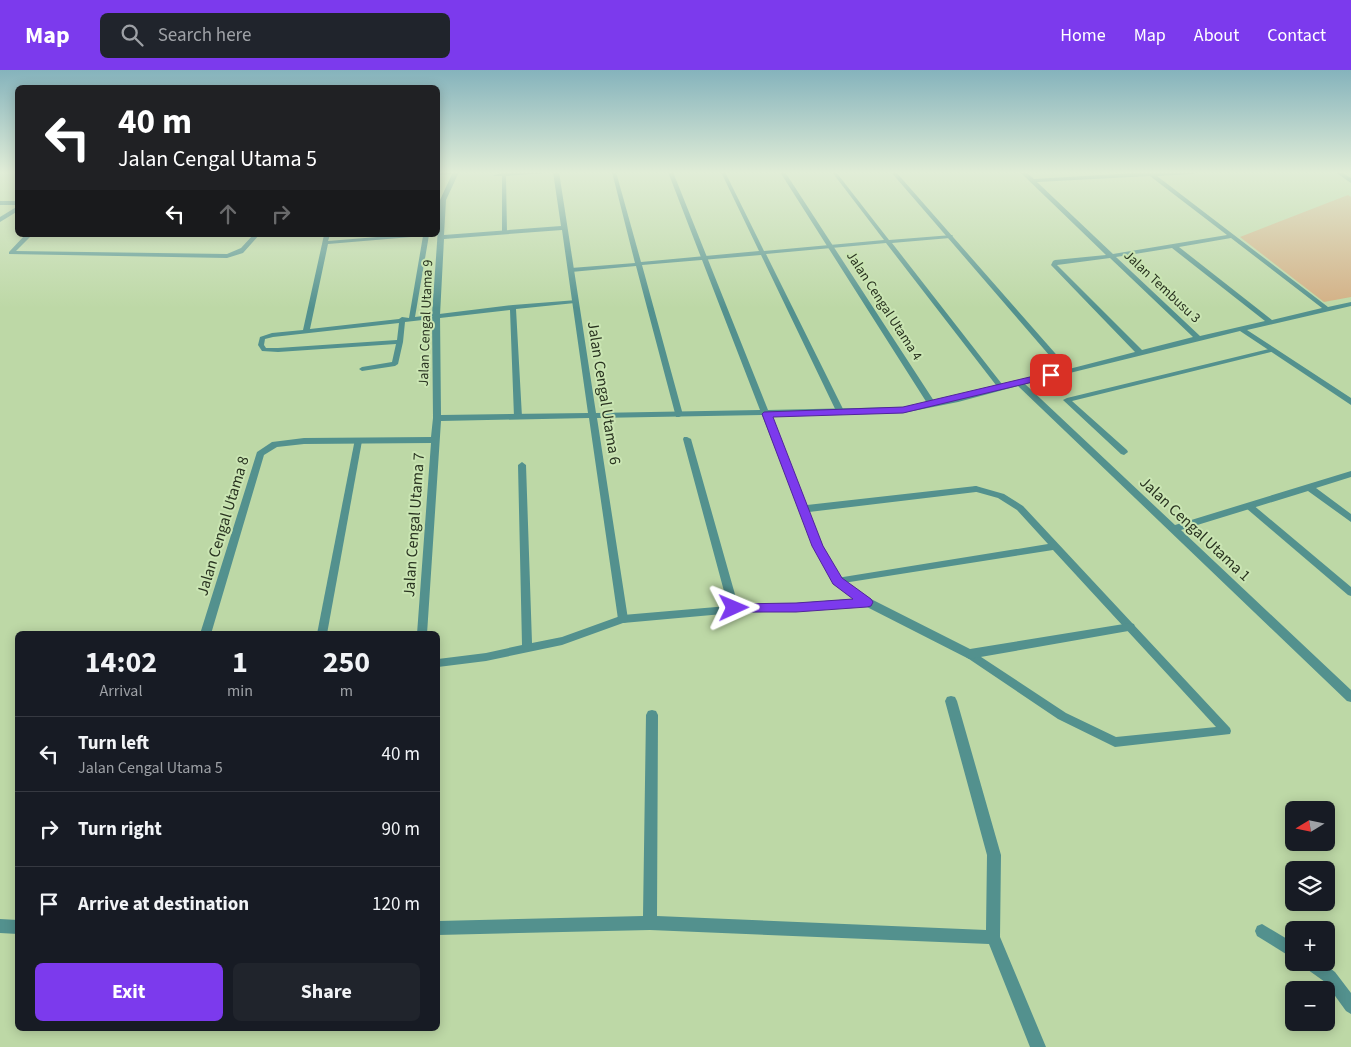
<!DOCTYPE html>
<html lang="en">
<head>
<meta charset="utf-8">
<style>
	:root { --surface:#171b24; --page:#20242c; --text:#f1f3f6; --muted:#9ea1a6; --line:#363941; --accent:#7c3aed }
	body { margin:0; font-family:"Source Sans 3",sans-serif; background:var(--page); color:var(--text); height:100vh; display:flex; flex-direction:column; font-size:19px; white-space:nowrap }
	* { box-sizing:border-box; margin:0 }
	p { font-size:16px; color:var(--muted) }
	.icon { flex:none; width:28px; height:28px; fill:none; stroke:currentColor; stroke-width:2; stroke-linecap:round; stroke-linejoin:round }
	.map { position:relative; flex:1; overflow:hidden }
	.panel { position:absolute; left:15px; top:561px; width:425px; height:400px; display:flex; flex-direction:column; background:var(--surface); border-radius:8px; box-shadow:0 2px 12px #0003 }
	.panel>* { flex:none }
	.guide { position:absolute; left:15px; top:15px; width:425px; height:152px; border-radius:8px; box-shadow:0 2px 12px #0003; background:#202124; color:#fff; overflow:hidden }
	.needle { width:32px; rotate:260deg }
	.tools { position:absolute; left:1285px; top:731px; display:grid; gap:10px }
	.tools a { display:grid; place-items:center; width:50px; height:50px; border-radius:8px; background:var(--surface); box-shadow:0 2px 12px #0003; font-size:25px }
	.pin { position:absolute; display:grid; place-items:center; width:42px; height:42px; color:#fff; margin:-21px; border-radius:10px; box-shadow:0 2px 8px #0006 }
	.me { position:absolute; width:55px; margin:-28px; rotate:89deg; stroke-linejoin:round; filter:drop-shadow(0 0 4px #0008) }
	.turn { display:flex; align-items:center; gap:18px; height:105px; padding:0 20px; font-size:22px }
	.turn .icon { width:65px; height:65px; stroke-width:2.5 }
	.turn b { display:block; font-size:35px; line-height:42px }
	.lanes { display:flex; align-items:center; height:48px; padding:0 20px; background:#0003; justify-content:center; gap:25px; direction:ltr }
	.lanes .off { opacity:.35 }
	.eta { display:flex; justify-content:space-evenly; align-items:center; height:85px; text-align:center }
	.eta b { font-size:30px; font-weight:700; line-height:35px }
	.action { display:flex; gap:10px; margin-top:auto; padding:10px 20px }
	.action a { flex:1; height:58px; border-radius:8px; background:var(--accent); color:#fff; font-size:20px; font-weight:700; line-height:58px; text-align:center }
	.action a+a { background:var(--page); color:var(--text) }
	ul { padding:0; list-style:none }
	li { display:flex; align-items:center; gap:15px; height:75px; padding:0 20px; border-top:1px solid var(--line) }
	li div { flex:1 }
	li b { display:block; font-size:19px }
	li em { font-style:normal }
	header { display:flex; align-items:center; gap:30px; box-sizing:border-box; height:70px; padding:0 25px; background:var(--accent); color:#fff }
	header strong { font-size:24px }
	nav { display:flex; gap:28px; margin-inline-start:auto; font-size:18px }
	.search { width:350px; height:45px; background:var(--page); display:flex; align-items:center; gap:12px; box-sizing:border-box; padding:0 18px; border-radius:8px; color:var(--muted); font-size:19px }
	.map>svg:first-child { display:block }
</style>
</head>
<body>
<header>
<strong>Map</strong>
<div class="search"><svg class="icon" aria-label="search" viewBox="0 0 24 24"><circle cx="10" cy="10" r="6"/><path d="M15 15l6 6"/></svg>Search here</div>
<nav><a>Home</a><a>Map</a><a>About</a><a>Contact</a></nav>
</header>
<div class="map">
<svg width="1351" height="977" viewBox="0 0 1351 977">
	<rect width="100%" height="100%" fill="#bdd8a6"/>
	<!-- green -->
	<path fill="#d3af84" d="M 1348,125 L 1351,127 L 1351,227 L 1324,232 L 1240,167 Z"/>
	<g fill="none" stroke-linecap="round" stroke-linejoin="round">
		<!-- service -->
		<g fill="#53918e" fill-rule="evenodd">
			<path d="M 529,102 L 549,102 L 547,103 L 506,106 L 507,163 L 502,164 L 502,106 L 495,106 L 493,105 L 504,103 Z"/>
			<path d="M 612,102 L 616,102 L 641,192 L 759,181 L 721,102 L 725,102 L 764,181 L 884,170 L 832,102 L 836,102 L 889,170 L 952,165 L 953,166 L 950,168 L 892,173 L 1005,318 L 1001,320 L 999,319 L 886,173 L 766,184 L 845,343 L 841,345 L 837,343 L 761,185 L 642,195 L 683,345 L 679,347 L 676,347 L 636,196 L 571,202 L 568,200 L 571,198 L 635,193 Z"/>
			<path d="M 324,165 L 330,165 L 328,171 L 402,165 L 429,165 L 415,247 L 513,235 L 577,230 L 578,231 L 575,233 L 516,239 L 522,347 L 521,349 L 518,349 L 514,347 L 510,240 L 405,252 L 403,272 L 398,294 L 395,296 L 362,301 L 359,299 L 362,297 L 392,292 L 396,274 L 278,282 L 262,281 L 258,275 L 260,267 L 272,263 L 303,260 ZM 423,166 L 409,248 L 402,247 L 399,249 L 310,259 L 328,174 ZM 399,253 L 397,270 L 278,278 L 266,278 L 264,275 L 265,269 L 273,267 Z"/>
			<path d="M 1273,278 L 1275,279 L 1275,281 L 1072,331 L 1127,380 L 1128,382 L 1124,385 L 1121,384 L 1063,330 L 1067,328 Z"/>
			<path d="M 684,367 L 687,367 L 691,369 L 738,535 L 796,533 L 867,528 L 870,529 L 872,532 L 870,535 L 796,541 L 734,543 L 623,553 L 562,575 L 486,591 L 438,597 L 438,589 L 486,583 L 522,575 L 518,395 L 522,392 L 526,395 L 532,573 L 562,567 L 623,545 L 728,536 L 683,369 Z"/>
			<path d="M 355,369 L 361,369 L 362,371 L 327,564 L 317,564 Z"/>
			<path d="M 976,416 L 1004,424 L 1023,436 L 1230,658 L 1231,661 L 1230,664 L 1115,677 L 1058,649 L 966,587 L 964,584 L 966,581 L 969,580 L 972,581 L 1066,643 L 1116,667 L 1216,657 L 1053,480 L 837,514 L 834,513 L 833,511 L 834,509 L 837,508 L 1048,474 L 1017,440 L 998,428 L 973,421 L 972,419 L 973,417 Z"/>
			<path d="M 1249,433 L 1252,434 L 1351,517 L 1351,526 L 1348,525 L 1246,438 L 1245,436 Z"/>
		</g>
		<!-- minor -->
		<g fill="#53918e" fill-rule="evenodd">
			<path d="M 438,102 L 459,102 L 446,130 L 444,165 L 561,156 L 553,102 L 559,102 L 596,343 L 760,340 L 668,102 L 673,102 L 768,340 L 903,337 L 927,333 L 780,102 L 785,102 L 934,331 L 1062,300 L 891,102 L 896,102 L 1069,299 L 1135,282 L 1051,195 L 1053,191 L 1055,190 L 1106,185 L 1020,102 L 1026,102 L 1034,109 L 1151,102 L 1196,102 L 1194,104 L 1157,106 L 1328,237 L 1351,232 L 1351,236 L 1247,260 L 1351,328 L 1351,335 L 1240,261 L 1025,314 L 1175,455 L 1351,401 L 1351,407 L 1316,418 L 1351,444 L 1351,452 L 1308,421 L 1181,460 L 1351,620 L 1351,632 L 1347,631 L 1018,316 L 958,332 L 903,343 L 770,345 L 807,435 L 976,416 L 981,419 L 976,422 L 809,442 L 823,476 L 841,508 L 871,529 L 970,579 L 1130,553 L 1134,554 L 1135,557 L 1134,560 L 969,589 L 863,535 L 833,514 L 813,476 L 762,345 L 597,348 L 628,549 L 627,552 L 623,553 L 619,552 L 618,549 L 589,348 L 441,351 L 427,564 L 417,564 L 431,373 L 304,374 L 277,377 L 264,385 L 211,564 L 200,564 L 257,382 L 272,372 L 304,368 L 431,367 L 433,348 L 432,245 L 440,130 L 452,104 L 438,105 ZM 1150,106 L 1227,165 L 1113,184 L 1037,112 ZM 562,160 L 588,343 L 441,345 L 440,245 L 444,169 ZM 1231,168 L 1322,238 L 1272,250 L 1179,177 ZM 1172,178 L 1265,251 L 1200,266 L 1116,187 ZM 1110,188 L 1193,267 L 1142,280 L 1057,195 Z"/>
			<path d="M 1335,102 L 1341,102 L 1351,108 L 1351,113 Z"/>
			<rect x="0" y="131" width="18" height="4"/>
			<path d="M 18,136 L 18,141 L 0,152 L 0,147 Z"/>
			<path d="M 25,165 L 32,165 L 16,181 L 227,184 L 241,178 L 253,165 L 259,165 L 243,183 L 227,188 L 9,184 L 9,182 Z"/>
			<path d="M 951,626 L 955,627 L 957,631 L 1001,785 L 1000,867 L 1046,977 L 1030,977 L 989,874 L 650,860 L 438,865 L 438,851 L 643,846 L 646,645 L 648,641 L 652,640 L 656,641 L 658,645 L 657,846 L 986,860 L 987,785 L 945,631 L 947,627 Z"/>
			<path d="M 0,849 L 18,850 L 18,864 L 0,863 Z"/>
			<path d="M 1262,854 L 1294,873 L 1294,889 L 1257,866 L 1255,861 L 1257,856 Z"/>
			<path d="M 1302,892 L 1322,892 L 1335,902 L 1351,923 L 1351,944 L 1346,941 L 1325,912 L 1304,897 Z"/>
		</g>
	</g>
	<!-- sky -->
	<linearGradient id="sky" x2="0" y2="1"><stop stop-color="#85b3bc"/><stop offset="0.43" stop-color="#e1edd7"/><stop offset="1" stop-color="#e1edd7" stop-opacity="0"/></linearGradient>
	<rect width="1351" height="238" fill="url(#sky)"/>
	<!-- route -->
	<path fill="#7c3aed" stroke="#51269a" d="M 1051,302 L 1054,303 L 1054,307 L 903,343 L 773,347 L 823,476 L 842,508 L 871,529 L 873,532 L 871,536 L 867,537 L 796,542 L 730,542 L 728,538 L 730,535 L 734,534 L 796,533 L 853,529 L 833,514 L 812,476 L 762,344 L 764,342 L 903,337 Z"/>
	<g text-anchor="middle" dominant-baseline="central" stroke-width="4" stroke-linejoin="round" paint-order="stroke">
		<!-- far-street labels -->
		<g font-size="14" fill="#293320" stroke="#cae5b3">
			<text transform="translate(1162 217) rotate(43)">Jalan Tembusu 3</text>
			<text transform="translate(884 236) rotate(57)">Jalan Cengal Utama 4</text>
			<text transform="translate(426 253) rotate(-88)">Jalan Cengal Utama 9</text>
		</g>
		<!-- street labels -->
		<g font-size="16" fill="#293320" stroke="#cae5b3">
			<text transform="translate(604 323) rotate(81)">Jalan Cengal Utama 6</text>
			<text transform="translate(414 455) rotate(-86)">Jalan Cengal Utama 7</text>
			<text transform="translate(223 456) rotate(-73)">Jalan Cengal Utama 8</text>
			<text transform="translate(1195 459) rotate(43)">Jalan Cengal Utama 1</text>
		</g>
	</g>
</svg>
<div class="tools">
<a><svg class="needle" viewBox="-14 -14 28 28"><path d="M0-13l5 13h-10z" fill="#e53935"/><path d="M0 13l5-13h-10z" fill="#9ea1a6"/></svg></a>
<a><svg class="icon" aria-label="layers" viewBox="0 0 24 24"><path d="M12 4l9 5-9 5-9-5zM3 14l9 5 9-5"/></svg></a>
<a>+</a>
<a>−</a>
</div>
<div class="pin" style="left:1051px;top:305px;background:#d93025"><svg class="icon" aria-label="arrive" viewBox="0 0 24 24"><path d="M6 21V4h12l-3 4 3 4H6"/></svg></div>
<svg class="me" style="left:734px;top:538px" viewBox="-20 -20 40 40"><path d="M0-17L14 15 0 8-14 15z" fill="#7c3aed" stroke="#fff" stroke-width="4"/></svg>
<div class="guide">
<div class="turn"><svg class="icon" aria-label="left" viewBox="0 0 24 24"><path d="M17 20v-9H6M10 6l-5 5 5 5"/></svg><div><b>40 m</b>Jalan Cengal Utama 5</div></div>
<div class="lanes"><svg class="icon" aria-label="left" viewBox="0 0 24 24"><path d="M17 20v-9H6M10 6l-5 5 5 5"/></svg><svg class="icon off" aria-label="ahead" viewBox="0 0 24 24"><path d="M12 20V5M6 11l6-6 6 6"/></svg><svg class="icon off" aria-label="right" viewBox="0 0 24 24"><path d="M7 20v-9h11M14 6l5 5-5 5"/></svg></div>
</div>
<section class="panel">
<div class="eta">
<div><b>14:02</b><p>Arrival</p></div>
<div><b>1</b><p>min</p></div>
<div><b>250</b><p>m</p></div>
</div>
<ul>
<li><svg class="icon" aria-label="left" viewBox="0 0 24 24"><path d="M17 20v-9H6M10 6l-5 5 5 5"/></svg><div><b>Turn left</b><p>Jalan Cengal Utama 5</p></div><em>40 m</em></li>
<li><svg class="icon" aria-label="right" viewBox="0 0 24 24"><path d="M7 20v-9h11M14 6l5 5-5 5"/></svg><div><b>Turn right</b></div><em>90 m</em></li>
<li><svg class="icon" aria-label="arrive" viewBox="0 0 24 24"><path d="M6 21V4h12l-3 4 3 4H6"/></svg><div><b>Arrive at destination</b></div><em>120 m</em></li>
</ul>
<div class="action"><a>Exit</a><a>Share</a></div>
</section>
</div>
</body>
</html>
